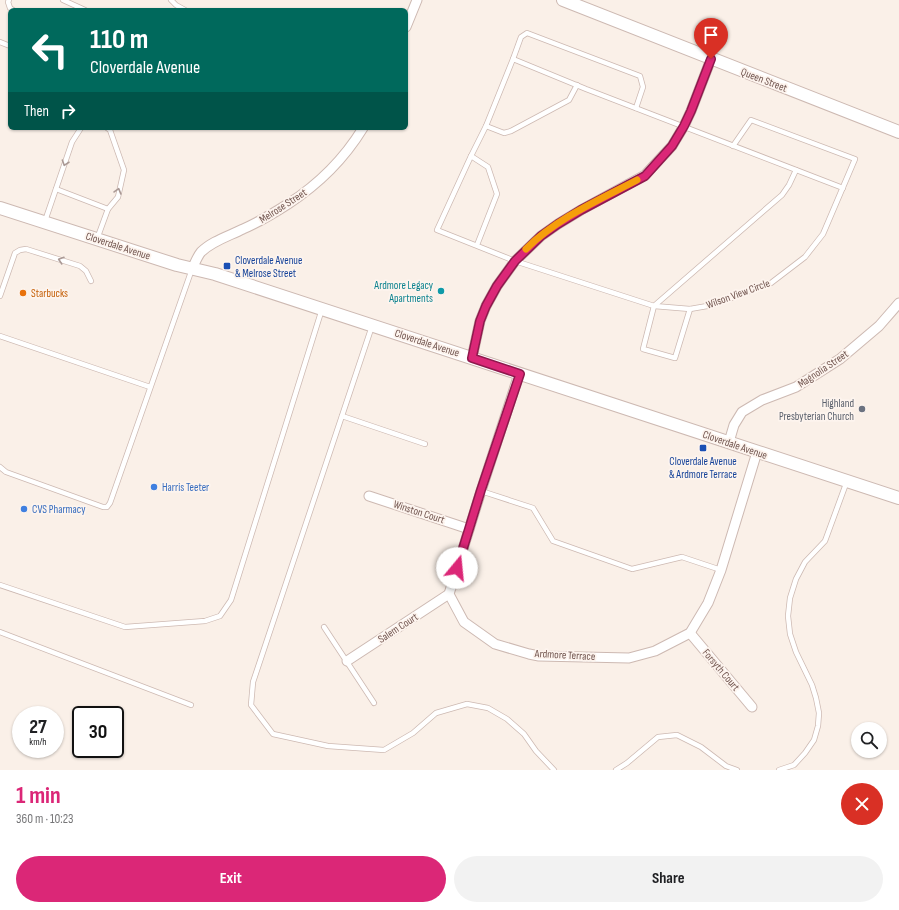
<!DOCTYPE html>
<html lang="en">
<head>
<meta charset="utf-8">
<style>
	:root { --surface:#fff; --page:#f2f2f2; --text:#202124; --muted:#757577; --accent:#db2777 }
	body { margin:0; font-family:"Sofia Sans Condensed",sans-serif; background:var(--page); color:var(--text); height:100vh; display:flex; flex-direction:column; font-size:15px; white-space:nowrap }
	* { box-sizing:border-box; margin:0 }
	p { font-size:13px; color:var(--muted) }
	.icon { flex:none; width:22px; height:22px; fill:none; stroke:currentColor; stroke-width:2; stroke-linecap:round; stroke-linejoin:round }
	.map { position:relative; height:770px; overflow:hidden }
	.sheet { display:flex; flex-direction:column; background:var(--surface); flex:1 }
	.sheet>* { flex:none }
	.top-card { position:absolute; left:8px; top:8px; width:400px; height:122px; border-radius:6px; box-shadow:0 1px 3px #0004; background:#00695c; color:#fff; overflow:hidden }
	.fabs { position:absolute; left:851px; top:722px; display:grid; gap:8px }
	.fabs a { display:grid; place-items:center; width:36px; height:36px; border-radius:50%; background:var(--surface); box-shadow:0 1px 3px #0004; font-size:20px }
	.speed { position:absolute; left:12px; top:706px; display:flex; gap:8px; font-size:20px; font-weight:700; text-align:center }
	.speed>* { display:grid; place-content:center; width:52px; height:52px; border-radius:50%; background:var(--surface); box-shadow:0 1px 3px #0004; line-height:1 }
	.speed small { font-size:10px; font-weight:400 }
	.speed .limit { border:2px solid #111; border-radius:6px; background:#fff; color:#111 }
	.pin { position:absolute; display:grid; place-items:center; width:34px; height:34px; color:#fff; margin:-41px -17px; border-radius:50% 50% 50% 0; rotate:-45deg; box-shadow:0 0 4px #0007 }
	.pin .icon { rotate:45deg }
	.me { position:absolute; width:44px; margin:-22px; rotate:17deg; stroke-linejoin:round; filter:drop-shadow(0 0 3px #0008) }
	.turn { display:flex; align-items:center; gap:14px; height:84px; padding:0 16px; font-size:18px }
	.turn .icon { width:52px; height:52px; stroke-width:2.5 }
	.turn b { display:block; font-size:28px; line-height:34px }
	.then { display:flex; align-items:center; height:38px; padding:0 16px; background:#0003; gap:8px; font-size:15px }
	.round { display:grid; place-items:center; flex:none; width:42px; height:42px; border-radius:21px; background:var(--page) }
	.head { display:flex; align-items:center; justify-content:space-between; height:68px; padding:0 16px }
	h1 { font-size:24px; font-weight:700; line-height:30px; color:var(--accent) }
	.action { display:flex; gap:8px; margin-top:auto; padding:8px 16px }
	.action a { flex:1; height:46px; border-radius:24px; background:var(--accent); color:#fff; font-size:16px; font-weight:700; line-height:46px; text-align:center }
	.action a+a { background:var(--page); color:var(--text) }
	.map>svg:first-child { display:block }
</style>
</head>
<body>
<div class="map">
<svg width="899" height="770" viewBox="0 0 899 770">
	<rect width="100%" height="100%" fill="#faf0e8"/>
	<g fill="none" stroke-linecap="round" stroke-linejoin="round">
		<defs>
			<g id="service">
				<path d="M 9,0 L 8,2 L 10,8 L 13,10"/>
				<path d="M 63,0 L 85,10"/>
				<path d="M 171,0 L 176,5 L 185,10"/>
				<path d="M 0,42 L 10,46"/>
				<path d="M 513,59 L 521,37 L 527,33 L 640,76 L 643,87 L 636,108"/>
				<path d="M 486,126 L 504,133 L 511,131 L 569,100 L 577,85"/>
				<path d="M 471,156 L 486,126 L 513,59 L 586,89 L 843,188"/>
				<path d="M 56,189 L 108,209"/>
				<path d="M 45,221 L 72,142 L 81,128"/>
				<path d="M 97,239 L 108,209 L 118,197 L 124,170 L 110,130 L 107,128"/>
				<path d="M 477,245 L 497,194 L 488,167 L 471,156 L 437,230 L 515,261 L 654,306 L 690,309 L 713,305 L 771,283 L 805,257 L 823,234 L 855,159 L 751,120 L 733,146"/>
				<path d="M 0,296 L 15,253 L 20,250 L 26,249 L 80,266 L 86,271 L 91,281"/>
				<path d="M 690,309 L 675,358 L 643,349 L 654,306 L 782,195 L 789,185 L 796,170"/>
				<path d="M 372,326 L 253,682 L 251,705 L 273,734 L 328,746 L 384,750 L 413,733 L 436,713 L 467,704 L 488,708 L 507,719 L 524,734 L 536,751 L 554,770"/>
				<path d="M 0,336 L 150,387"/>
				<path d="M 342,416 L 425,444"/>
				<path d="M 0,467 L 6,472 L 103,507 L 107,507 L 110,503 L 192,269"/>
				<path d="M 481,491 L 533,508 L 553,541 L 632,569 L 682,557 L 721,570"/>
				<path d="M 0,585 L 125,627 L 205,621 L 220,616 L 231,600 L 322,309"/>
				<path d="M 324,627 L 374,703"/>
				<path d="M 0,632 L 191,705"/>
				<path d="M 616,770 L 627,763 L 658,737 L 677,735 L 701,747 L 726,766 L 737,770"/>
				<path d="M 779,770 L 794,765 L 805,753 L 814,740 L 818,726 L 819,713 L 816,698 L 812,685 L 796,652 L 790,634 L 788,616 L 790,598 L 796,579 L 805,562 L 825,541 L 847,481"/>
			</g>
			<g id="minor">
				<path d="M 406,27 L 417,0"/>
				<path d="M 192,269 C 195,263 197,257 201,252 C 212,241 229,236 243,229 C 259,222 274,213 288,204 C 319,184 344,159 363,128"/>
				<path d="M 472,358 L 480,321 L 486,306 L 497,286 L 515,261 L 541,236 L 558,224 L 581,210 L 645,175 L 672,146 L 684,126 L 691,111 L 711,59"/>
				<path d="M 519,374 L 481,491 L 449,594 L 464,622 L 495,644 L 529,654 L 539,656 L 629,658 L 655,651 L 690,633 L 708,603 L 721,570 L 757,452"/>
				<path d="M 729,442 L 734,425 L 742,412 L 762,400 L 796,387 L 840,359 L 879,326 L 899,303"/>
				<path d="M 369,496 L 469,529"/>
				<path d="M 690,633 L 752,707"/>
				<path d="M 347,661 L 449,594"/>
			</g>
			<g id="tertiary">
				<path d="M 563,0 L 899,132"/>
				<path d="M 0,208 L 177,265 L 215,274 L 899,498"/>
			</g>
		</defs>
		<!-- service casing -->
		<use href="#service" stroke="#cdb9b2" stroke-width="6"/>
		<!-- minor casing -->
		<use href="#minor" stroke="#cdb9b2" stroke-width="11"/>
		<!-- tertiary casing -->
		<use href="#tertiary" stroke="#cdb9b2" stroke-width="14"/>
		<!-- service -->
		<use href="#service" stroke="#fff" stroke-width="4.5"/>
		<!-- minor -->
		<use href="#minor" stroke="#fff" stroke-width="9"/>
		<!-- tertiary -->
		<use href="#tertiary" stroke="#fff" stroke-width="12"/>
	</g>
	<!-- one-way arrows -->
	<defs><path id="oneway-chevron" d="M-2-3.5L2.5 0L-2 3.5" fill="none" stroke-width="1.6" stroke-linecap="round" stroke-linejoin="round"/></defs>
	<g stroke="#aa9995">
		<use href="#oneway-chevron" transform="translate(65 163) rotate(109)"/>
		<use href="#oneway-chevron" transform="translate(118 191) rotate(-74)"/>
		<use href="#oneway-chevron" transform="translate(61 260) rotate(-162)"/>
	</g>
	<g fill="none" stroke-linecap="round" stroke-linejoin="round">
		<defs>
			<path id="route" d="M 457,568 L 481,490 L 520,374 L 472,358 L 480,321 L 486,306 L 497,286 L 515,261 L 541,236 L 558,224 L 581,210 L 645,176 L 672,146 L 684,126 L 691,111 L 711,59"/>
		</defs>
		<!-- route casing -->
		<use href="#route" stroke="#8e194d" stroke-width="10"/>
		<!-- route -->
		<use href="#route" stroke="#db2777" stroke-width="7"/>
		<!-- slow -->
		<path stroke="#f59e0b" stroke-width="7" d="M 526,249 C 557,218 599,200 637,180"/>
	</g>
	<!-- markers -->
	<g fill="#1a4fb4" stroke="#fdf4ee" stroke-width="1.5">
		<rect x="223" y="262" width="8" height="8" rx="2"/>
		<rect x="699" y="444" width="8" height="8" rx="2"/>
	</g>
	<circle fill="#0f9aa8" stroke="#fdf4ee" stroke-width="1.5" cx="441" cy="291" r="4"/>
	<circle fill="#e8710a" stroke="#fdf4ee" stroke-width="1.5" cx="23" cy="293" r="4"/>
	<circle fill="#6b7280" stroke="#fdf4ee" stroke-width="1.5" cx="862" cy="409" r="4"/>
	<g fill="#3f7fe0" stroke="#fdf4ee" stroke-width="1.5">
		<circle cx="154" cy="487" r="4"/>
		<circle cx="24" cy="509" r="4"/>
	</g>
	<g text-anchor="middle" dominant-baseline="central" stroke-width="3.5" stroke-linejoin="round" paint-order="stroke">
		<!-- street labels -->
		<g font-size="11" fill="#71554f" stroke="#fdf4ee">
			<text transform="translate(764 80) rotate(21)">Queen Street</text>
			<text transform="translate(283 206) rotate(-33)">Melrose Street</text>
			<text transform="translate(118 246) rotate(18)">Cloverdale Avenue</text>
			<text transform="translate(738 294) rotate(-20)">Wilson View Circle</text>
			<text transform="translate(427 343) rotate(18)">Cloverdale Avenue</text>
			<text transform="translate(823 369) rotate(-34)">Magnolia Street</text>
			<text transform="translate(735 445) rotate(19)">Cloverdale Avenue</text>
			<text transform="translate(419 512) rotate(18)">Winston Court</text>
			<text transform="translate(398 628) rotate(-33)">Salem Court</text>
			<text transform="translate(565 655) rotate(3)">Ardmore Terrace</text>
			<text transform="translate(721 670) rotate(50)">Forsyth Court</text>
		</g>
		<!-- transit labels -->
		<g font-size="11" fill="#164399" stroke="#fdf4ee" text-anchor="start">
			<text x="235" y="260">Cloverdale Avenue<tspan x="235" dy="13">&amp; Melrose Street</tspan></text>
			<text x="703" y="461" text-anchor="middle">Cloverdale Avenue<tspan x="703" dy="13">&amp; Ardmore Terrace</tspan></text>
		</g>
		<!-- culture labels -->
		<g font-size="11" fill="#0d838f" stroke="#fdf4ee" text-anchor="end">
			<text x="433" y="285">Ardmore Legacy<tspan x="433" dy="13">Apartments</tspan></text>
		</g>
		<!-- food labels -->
		<g font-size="11" fill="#c56008" stroke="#fdf4ee" text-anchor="start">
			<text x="31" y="293">Starbucks</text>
		</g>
		<!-- worship labels -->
		<g font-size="11" fill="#5b616d" stroke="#fdf4ee" text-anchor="end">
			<text x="854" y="403">Highland<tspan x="854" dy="13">Presbyterian Church</tspan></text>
		</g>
		<!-- shop labels -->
		<g font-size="11" fill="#366cbe" stroke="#fdf4ee" text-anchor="start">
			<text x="162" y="487">Harris Teeter</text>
			<text x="32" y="509">CVS Pharmacy</text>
		</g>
	</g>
</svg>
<div class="fabs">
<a><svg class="icon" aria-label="search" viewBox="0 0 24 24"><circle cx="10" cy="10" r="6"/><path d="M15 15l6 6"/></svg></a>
</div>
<div class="speed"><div>27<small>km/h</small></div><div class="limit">30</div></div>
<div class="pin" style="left:711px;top:59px;background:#d93025"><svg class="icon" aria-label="arrive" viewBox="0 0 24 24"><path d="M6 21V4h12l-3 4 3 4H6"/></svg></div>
<svg class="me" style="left:457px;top:568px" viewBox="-20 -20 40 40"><circle r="19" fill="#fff"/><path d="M0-13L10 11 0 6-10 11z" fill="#db2777"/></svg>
<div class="top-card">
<div class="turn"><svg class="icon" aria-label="left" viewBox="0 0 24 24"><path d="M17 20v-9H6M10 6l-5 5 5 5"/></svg><div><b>110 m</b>Cloverdale Avenue</div></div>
<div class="then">Then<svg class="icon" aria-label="right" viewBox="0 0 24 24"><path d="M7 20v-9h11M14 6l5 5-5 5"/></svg></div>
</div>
</div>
<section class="sheet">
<div class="head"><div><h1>1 min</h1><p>360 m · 10:23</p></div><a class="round" style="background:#d93025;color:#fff"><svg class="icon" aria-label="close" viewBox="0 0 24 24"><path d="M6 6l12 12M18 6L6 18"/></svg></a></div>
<div class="action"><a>Exit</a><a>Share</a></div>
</section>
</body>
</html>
